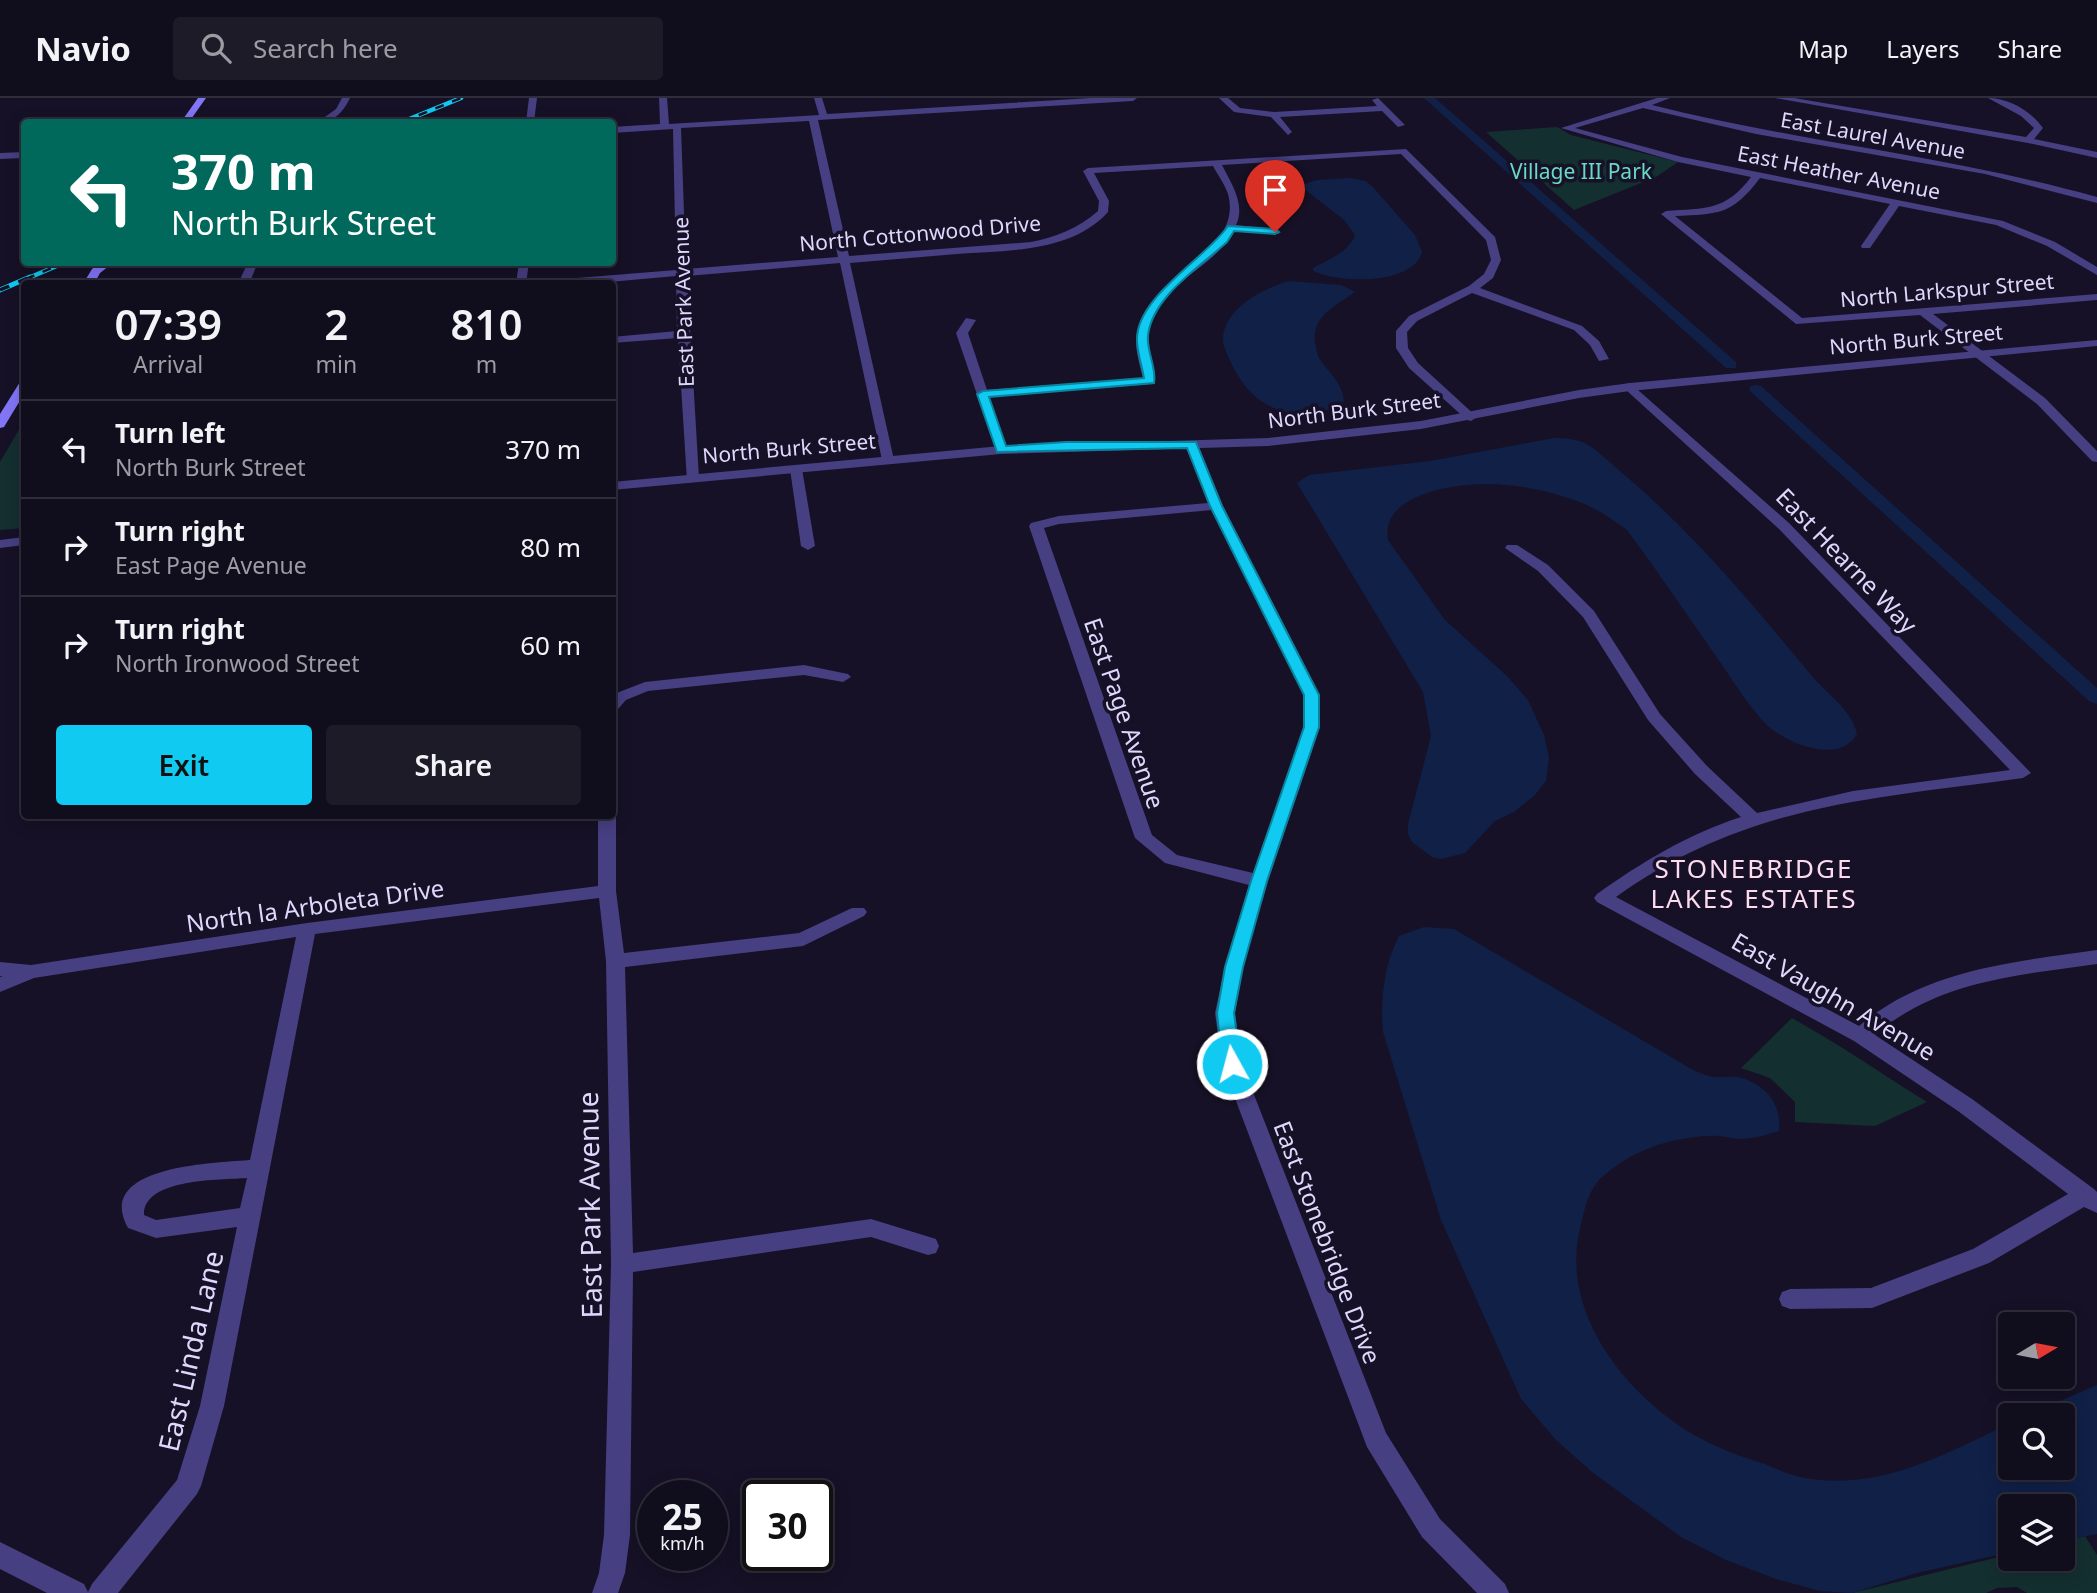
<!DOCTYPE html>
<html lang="en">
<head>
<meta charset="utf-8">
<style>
	:root { --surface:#100d1c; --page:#1e1b29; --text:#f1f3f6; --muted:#9c9ca3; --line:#302d3b; --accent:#10caf1 }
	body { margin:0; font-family:"Noto Sans",sans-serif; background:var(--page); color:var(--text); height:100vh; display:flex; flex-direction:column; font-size:26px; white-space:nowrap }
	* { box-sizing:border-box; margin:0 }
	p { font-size:23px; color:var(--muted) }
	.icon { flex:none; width:38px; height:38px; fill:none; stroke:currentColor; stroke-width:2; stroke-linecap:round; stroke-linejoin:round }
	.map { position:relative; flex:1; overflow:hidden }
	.side { position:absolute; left:21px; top:182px; width:595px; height:539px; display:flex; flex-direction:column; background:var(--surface); border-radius:7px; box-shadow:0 4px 18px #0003,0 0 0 2px var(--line) }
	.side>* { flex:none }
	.guide { position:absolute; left:21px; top:21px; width:595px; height:147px; border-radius:7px; box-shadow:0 4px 18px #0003,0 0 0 2px var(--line); background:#00695c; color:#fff; overflow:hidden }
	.needle { width:46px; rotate:80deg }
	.fabs { position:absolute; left:1998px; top:1214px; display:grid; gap:14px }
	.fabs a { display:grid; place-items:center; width:77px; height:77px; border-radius:7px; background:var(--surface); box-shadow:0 4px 18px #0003,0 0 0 2px var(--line); font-size:35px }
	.speed { position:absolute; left:637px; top:1382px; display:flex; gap:14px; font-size:35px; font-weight:700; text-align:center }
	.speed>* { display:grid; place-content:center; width:91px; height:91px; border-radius:50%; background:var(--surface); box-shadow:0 4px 18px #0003,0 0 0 2px var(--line); line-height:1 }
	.speed small { font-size:18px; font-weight:400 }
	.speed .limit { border:4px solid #111; border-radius:10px; background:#fff; color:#111 }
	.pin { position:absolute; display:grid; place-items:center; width:60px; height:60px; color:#fff; margin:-72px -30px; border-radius:50% 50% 50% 0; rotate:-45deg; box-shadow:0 0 7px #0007 }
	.pin .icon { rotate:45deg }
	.me { position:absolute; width:77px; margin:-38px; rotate:353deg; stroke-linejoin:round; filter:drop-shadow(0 0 5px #0008) }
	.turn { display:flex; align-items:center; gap:24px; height:147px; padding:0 35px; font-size:32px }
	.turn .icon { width:91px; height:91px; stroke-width:2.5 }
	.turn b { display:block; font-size:49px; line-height:60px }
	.eta { display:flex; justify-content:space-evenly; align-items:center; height:119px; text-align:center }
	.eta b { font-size:42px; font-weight:600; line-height:49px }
	.action { display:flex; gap:14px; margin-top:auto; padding:14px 35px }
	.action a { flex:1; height:80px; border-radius:7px; background:var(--accent); color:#111; font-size:28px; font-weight:600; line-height:80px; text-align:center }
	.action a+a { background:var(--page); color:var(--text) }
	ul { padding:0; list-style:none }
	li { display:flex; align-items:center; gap:21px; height:98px; padding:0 35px; border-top:2px solid var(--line) }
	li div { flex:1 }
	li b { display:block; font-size:26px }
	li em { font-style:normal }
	header { display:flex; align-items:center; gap:42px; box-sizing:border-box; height:98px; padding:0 35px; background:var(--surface); border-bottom:2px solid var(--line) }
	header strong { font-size:33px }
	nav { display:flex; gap:38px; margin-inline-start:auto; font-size:24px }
	.search { width:490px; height:63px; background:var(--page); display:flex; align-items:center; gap:18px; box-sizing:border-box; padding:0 24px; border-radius:7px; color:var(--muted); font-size:26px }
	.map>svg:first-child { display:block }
</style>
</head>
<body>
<header>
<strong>Navio</strong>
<div class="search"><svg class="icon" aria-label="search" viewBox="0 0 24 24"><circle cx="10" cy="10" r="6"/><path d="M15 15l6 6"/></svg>Search here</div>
<nav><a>Map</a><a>Layers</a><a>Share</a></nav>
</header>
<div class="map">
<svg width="2097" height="1495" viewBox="0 0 2097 1495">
	<rect width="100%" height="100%" fill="#161126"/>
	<!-- green -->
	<g fill="#142f30">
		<path d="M 1557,29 L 1571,37 L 1678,64 L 1656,79 L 1574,112 L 1486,34 Z"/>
		<path d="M 24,323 L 24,430 L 0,432 L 0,364 Z"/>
		<path d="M 1792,920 C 1839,946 1882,976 1927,1004 L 1875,1028 L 1795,1024 L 1795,1004 L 1770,980 L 1741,970 Z"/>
		<path d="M 2085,1438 L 2097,1457 L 2097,1495 L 2027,1495 L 2017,1489 L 1997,1490 L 1986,1495 L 1852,1495 L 2011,1456 L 2011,1461 L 2063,1461 L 2063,1444 Z"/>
	</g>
	<!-- water -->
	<g fill="#102047">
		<path d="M 1350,80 L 1365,83 L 1372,88 L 1415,137 L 1422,154 C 1413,188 1338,185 1313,173 L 1313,170 C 1330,160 1347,156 1355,137 L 1344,122 L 1303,90 L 1305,86 L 1317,82 Z"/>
		<path d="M 1289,183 L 1341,187 L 1355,194 C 1338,207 1312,217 1315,243 C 1316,250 1317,259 1322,264 C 1332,278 1342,285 1344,303 C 1335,312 1322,313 1309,315 C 1272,318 1248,299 1232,267 C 1229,259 1223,250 1223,241 C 1224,210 1264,190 1289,183 Z"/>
		<path d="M 1554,340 C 1566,340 1580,341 1590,348 C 1603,357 1615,369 1627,379 C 1696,438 1754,508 1812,578 C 1828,597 1852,612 1857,636 C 1840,668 1783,645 1764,624 C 1747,606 1734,584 1720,564 C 1689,520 1659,475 1627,432 C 1609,419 1593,408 1571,401 C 1546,392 1514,386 1487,386 C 1454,386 1380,396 1388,442 L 1445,522 L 1507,578 L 1528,602 L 1544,637 L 1549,659 L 1546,683 L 1535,697 L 1514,714 L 1495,723 L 1465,755 L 1441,761 L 1432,759 L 1412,744 L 1408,736 L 1408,726 L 1431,638 L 1423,594 L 1297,385 L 1309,377 L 1430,363 Z"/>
		<path d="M 1424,829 L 1454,831 L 1693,972 C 1700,975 1707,978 1714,979 C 1723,980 1734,977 1742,980 C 1767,988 1782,1007 1779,1033 C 1767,1037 1755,1040 1742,1041 C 1732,1041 1721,1037 1711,1038 C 1670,1039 1630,1053 1600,1081 C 1587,1094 1583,1118 1579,1135 C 1562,1218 1628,1299 1696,1338 C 1717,1350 1742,1359 1765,1366 C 1777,1371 1791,1378 1805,1380 C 1882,1393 1944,1356 2011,1325 L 2011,1370 L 2063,1370 L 2063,1318 L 2025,1318 L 2097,1287 L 2097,1436 L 2063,1443 L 2063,1409 L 2011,1409 L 2011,1454 L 1917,1475 L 1852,1495 L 1820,1493 L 1776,1481 L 1726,1462 L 1681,1439 L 1592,1374 L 1556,1342 L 1521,1301 L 1441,1122 L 1383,934 C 1380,903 1384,866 1399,838 Z"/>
	</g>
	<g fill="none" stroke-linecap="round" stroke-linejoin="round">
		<!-- canal -->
		<g fill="#102047" fill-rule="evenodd">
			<path d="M 1424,0 L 1435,0 L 1736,264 L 1736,270 L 1726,270 Z"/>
			<path d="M 1756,287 L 1761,288 L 2097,590 L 2097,606 L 2090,604 L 1751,294 L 1749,291 L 1751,288 Z"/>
		</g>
		<!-- minor -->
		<g fill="#463f82" fill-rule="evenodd">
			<path d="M 342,0 L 350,0 C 343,14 335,24 318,24 L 336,11 Z"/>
			<path d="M 529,0 L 537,0 L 534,24 L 526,24 Z"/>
			<path d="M 659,0 L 667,0 L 669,26 L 819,17 L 814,0 L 822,0 L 827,16 L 1091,0 L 1137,0 L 1133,3 L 818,22 L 849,158 L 1031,144 C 1056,139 1079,130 1098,113 L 1099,103 L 1083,73 L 1088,70 L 1406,51 L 1495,139 L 1501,162 L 1493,180 L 1480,190 L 1582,228 L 1599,243 L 1609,261 L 1599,263 L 1590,247 L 1574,232 L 1472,195 L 1417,223 L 1407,234 L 1408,250 L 1418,265 L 1477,319 L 1471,323 L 1467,322 L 1409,270 L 1396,250 L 1396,233 L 1409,218 L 1469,188 L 1484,176 L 1491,162 L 1486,142 L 1401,56 L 1222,67 C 1231,85 1246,107 1236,127 L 1275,131 L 1279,132 L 1279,136 L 1233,133 C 1216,168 1170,181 1154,216 C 1140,248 1159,265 1154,286 L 989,299 L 1007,352 L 1005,355 L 997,355 L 956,235 L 966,220 L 976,222 L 968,235 L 987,292 L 1143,280 C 1140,268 1136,255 1136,243 C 1139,179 1245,159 1228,96 C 1225,87 1218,77 1213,68 L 1094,75 L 1109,103 L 1108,114 C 1071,155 1007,152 957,156 C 921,159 886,162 850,165 L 894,362 L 893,365 L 888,366 L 882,362 L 840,165 L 687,178 L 699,380 L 692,384 L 687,383 L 678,240 L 612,245 L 612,239 L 677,233 L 676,178 L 587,186 L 535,186 L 540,183 L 676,172 L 673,31 L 612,35 L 612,29 L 660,26 ZM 809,23 L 838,159 L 686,171 L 681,30 Z"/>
			<path d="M 1219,0 L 1228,0 L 1240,10 L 1274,14 L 1377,8 L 1372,2 L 1378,0 L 1405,27 L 1398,29 L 1382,13 L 1280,19 L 1292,34 L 1288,37 L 1271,19 L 1234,14 Z"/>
			<path d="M 1657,0 L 1670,0 L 1652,7 C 1799,44 1951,58 2097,99 L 2097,105 L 1985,76 L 1756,36 L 1643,10 L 1575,30 L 1682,59 L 2003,123 L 2055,144 L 2097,169 L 2097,177 L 2047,148 L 1996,127 L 1899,108 L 1870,150 L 1862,150 L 1861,148 L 1890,106 L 1760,80 C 1732,117 1719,116 1675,118 L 1802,220 L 2097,196 L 2097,202 L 1933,216 L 2045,300 L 2097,353 L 2097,364 L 2092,363 L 2037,306 L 1920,217 L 1796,226 L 1661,116 L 1666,113 C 1705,110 1726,113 1751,79 L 1678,64 L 1561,30 Z"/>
			<path d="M 1775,0 L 1794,0 L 2026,39 L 2034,30 L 2021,18 L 1988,0 C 2009,0 2031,13 2043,30 L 2034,41 L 2097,54 L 2097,60 L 2028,45 Z"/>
			<path d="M 24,54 L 24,60 L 0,61 L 0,55 Z"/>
			<path d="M 248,164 L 258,164 L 249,186 L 238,186 Z"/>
			<path d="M 519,164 L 529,164 L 526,186 L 516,186 Z"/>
			<path d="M 1630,285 L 1789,425 L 2031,675 L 2023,680 C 1871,701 1746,706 1616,799 L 1859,928 C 1926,871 2014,864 2097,852 L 2097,866 C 2019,877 1937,883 1875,937 L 1972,1001 L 2094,1091 L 2097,1094 L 2097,1115 L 2084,1109 L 1989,1165 L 1872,1210 L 1790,1211 L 1782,1208 L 1779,1201 L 1782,1194 L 1790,1191 L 1871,1190 L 1973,1151 L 2068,1096 L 1958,1013 L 1854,943 L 1597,804 L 1594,800 L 1597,796 C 1642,764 1688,736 1741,719 L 1695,676 L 1648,622 L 1583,519 L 1538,473 L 1505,450 L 1507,447 L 1517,447 L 1548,467 L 1594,513 L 1660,616 L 1707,668 L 1757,715 L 1853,693 L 2010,672 L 1779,431 L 1626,292 L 1626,286 Z"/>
			<path d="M 1192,343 L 1198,347 L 1223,408 L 1320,597 L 1320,629 L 1268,783 L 1243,869 L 1235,915 L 1242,966 L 1386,1335 L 1440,1421 L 1505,1486 L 1509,1495 L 1477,1495 L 1422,1439 L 1367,1349 L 1222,966 L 1215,915 L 1225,869 L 1249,787 L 1165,765 L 1135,740 L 1029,428 L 1031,425 L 1059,418 L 1208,405 L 1186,347 ZM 1212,412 L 1304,597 L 1304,629 L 1253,775 L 1177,757 L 1152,737 L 1044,430 L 1059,426 Z"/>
			<path d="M 796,367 L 802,371 L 815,448 L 808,452 L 801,448 L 790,371 Z"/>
			<path d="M 804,567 L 848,576 L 851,579 L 843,584 L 804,577 L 648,593 L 626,602 L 618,611 L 612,613 L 614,596 L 645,584 Z"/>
			<path d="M 613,714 L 616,718 L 616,793 L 624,855 L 799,835 L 852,810 L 864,810 L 867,814 L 864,818 L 803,848 L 625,869 L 633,1155 L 871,1121 L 936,1141 L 939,1148 L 936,1155 L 928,1157 L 871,1139 L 633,1174 L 630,1437 L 625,1475 L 618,1495 L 592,1495 L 599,1475 L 604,1437 L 611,1166 L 606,863 L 599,800 L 315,836 L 224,1308 L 201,1388 L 197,1396 L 118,1495 L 47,1495 L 0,1471 L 0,1444 L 84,1486 L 88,1494 L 92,1486 L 177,1382 L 200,1308 L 237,1129 L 156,1140 L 128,1130 C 93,1067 216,1065 250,1062 L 296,839 L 34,880 L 0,894 L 0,879 L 3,878 L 0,878 L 0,864 L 31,867 L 307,825 L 598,788 L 598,718 L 612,718 ZM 247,1080 L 240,1110 L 156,1122 L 144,1117 C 143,1080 221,1082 247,1080 Z"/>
		</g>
		<!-- tertiary -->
		<g fill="#463f82" fill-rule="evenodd">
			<path d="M 2097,242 L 2097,248 L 1630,293 L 1579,300 L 1421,331 L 1268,348 L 1001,356 L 612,392 L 612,384 L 1001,348 L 1268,340 L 1421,323 L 1579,292 L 1630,285 Z"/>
			<path d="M 24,439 L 24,447 L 0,450 L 0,442 Z"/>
		</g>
		<!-- secondary -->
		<g fill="#8275f7" fill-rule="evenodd">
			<path d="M 198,0 L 206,0 L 189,24 L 181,24 Z"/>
			<path d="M 101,164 L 114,164 L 100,175 L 94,186 L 83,186 L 92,171 Z"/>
			<path d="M 20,284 L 24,284 L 24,296 L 4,329 L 0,330 L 0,316 Z"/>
		</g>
		<defs>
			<g id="rail-far1">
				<path d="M 402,24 L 461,0"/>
				<path d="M 26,181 L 66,164"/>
			</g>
			<path id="rail" d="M 0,192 L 30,179"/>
		</defs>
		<!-- rail-far1 casing -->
		<use href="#rail-far1" stroke="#10caf1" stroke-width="4.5"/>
		<!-- rail casing -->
		<use href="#rail" stroke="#10caf1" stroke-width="5"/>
		<!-- rail-far1 -->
		<use href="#rail-far1" stroke="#161126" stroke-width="2.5" stroke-dasharray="9" stroke-linecap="butt"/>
		<!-- rail -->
		<use href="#rail" stroke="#161126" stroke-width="3.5" stroke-dasharray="10" stroke-linecap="butt"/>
	</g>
	<!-- route -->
	<path fill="#10caf1" stroke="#0a839d" stroke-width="2" d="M 1228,128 L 1275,131 L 1279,134 L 1275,136 L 1234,133 L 1227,144 C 1200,169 1153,198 1148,237 C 1146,253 1157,270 1154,285 L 989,299 L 1006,348 L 1066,344 L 1196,344 L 1222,408 L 1319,597 L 1319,629 L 1267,783 L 1243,869 L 1234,915 L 1241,966 L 1238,971 L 1225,971 L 1222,966 L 1217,915 L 1225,869 L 1251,783 L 1304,629 L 1304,597 L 1210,408 L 1187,350 L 997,354 L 977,296 L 983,293 L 1144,280 C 1142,268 1137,254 1137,242 C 1136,199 1205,161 1228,128 Z"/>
	<g text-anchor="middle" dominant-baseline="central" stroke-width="7" stroke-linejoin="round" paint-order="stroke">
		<!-- far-street labels -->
		<g font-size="21" fill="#dfd8fd" stroke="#161126">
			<text transform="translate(1873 37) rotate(10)">East Laurel Avenue</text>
			<text transform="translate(1839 74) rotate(11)">East Heather Avenue</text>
			<text transform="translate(920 135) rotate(-5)">North Cottonwood Drive</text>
			<text transform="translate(1947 192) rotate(-5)">North Larkspur Street</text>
			<text transform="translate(683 204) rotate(-92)">East Park Avenue</text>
			<text transform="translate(1916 241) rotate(-5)">North Burk Street</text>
			<text transform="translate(1354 312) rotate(-7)">North Burk Street</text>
			<text transform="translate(789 350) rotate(-5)">North Burk Street</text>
		</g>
		<!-- far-park labels -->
		<g font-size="21" fill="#68d9c5" stroke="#161126">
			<text x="1581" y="73">Village III Park</text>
		</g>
		<!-- street labels -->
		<g font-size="24" fill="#dfd8fd" stroke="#161126">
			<text transform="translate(1847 462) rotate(46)">East Hearne Way</text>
			<text transform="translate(1125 615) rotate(71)">East Page Avenue</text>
			<text transform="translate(315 807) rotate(-8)">North la Arboleta Drive</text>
			<text transform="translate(1834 898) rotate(30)">East Vaughn Avenue</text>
			<text transform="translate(1328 1144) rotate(69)">East Stonebridge Drive</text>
		</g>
		<!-- neighbourhood labels -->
		<g font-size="26" letter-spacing="2" fill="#fddaee" stroke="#161126">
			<text x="1754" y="770">STONEBRIDGE<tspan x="1754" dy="30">LAKES ESTATES</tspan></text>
		</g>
		<!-- near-street labels -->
		<g font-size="28" fill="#dfd8fd" stroke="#161126">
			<text transform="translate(589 1107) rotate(-91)">East Park Avenue</text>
			<text transform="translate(190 1253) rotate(-77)">East Linda Lane</text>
		</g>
	</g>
</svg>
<div class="fabs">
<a><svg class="needle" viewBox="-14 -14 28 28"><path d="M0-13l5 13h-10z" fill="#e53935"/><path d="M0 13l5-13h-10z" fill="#9c9ca3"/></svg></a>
<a><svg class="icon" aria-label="search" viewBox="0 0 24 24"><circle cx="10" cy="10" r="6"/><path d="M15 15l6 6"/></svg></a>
<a><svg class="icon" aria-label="layers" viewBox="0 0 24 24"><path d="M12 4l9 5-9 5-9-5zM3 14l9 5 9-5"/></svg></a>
</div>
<div class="speed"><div>25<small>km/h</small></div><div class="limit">30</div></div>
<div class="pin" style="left:1275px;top:134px;background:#d93025"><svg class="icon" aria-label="arrive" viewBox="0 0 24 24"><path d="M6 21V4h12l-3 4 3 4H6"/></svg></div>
<svg class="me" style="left:1232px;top:966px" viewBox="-20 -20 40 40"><circle r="17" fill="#10caf1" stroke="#fff" stroke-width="3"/><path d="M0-11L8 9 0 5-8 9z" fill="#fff"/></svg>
<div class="guide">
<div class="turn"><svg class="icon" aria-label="left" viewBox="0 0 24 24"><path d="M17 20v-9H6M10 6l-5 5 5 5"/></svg><div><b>370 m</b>North Burk Street</div></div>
</div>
<section class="side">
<div class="eta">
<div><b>07:39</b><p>Arrival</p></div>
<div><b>2</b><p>min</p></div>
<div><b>810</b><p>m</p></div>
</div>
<ul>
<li><svg class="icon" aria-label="left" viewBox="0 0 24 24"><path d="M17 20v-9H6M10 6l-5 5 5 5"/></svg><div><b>Turn left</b><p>North Burk Street</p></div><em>370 m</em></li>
<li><svg class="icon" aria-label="right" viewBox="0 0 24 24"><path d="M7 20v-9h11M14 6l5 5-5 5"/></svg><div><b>Turn right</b><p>East Page Avenue</p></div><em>80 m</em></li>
<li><svg class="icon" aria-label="right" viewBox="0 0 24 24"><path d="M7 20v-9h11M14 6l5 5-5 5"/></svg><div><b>Turn right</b><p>North Ironwood Street</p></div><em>60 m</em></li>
</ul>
<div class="action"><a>Exit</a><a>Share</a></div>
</section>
</div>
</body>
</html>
